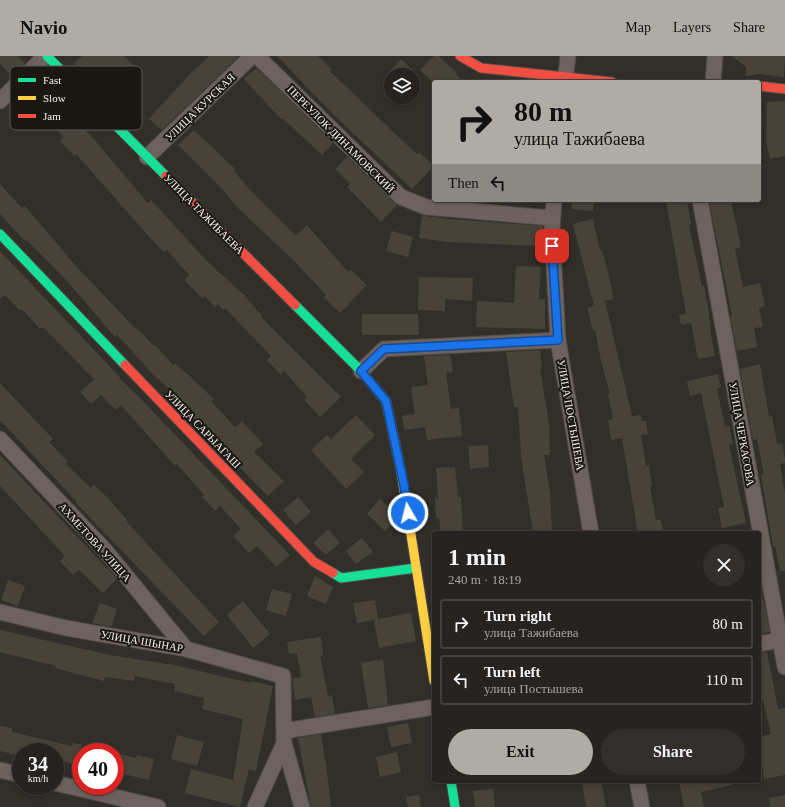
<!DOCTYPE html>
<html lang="en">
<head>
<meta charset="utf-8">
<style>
	:root { --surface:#262320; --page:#322f2d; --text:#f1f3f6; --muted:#a4a4a5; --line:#42403e; --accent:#afaca6 }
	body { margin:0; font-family:Georgia,serif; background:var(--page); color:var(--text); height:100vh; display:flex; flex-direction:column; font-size:15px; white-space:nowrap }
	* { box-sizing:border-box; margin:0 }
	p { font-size:13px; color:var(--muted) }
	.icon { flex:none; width:22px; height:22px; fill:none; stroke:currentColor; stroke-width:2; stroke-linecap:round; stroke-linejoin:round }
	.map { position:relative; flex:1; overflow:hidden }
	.sheet { position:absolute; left:432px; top:475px; width:329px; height:252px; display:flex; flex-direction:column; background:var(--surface); border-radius:4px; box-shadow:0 2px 6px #0003,0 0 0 1px var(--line) }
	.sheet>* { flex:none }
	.top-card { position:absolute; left:432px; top:24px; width:329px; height:122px; border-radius:4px; box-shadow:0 2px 6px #0003,0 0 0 1px var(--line); background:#afaca6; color:#111; overflow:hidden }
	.controls { position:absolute; left:384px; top:12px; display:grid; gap:8px }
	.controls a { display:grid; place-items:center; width:36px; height:36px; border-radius:50%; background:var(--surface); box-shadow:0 2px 6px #0003,0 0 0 1px var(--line); font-size:20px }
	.speed { position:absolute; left:12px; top:687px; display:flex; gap:8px; font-size:20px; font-weight:700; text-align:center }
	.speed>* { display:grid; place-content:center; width:52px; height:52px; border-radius:50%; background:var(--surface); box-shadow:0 2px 6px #0003,0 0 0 1px var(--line); line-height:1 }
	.speed small { font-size:10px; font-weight:400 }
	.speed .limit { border:6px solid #d22; background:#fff; color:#111 }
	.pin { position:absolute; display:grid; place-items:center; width:34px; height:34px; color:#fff; margin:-17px; border-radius:8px; box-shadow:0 2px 6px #0006 }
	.me { position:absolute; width:44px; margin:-22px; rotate:352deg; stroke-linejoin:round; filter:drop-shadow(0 0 3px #0008) }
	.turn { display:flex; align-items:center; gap:14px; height:84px; padding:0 16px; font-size:18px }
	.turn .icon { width:52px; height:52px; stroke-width:2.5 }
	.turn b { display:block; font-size:28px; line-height:34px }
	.then { display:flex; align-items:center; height:38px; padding:0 16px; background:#0003; gap:8px; font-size:15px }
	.round { display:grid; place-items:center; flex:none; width:42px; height:42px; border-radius:21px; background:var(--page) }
	.overview { display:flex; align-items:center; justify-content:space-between; height:68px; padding:0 16px }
	h1 { font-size:24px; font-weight:700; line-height:30px }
	.cta { display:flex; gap:8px; margin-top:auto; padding:8px 16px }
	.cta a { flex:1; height:46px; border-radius:24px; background:var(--accent); color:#111; font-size:16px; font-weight:700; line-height:46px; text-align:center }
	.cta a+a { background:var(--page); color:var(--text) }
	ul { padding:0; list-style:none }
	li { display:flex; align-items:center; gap:12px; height:50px; margin:0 8px 6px; padding:0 8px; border:2px solid var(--line); border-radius:4px }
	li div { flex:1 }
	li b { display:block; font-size:15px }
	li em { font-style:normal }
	header { display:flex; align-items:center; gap:24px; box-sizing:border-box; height:56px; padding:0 20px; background:var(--accent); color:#111 }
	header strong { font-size:19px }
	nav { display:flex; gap:22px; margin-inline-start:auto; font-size:14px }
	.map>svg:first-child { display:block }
</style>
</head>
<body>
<header>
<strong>Navio</strong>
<nav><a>Map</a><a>Layers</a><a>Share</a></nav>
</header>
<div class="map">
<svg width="785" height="751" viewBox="0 0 785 751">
	<rect width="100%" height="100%" fill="#322f2a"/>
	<!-- building -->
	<g fill="#484339">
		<path d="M 0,0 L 18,0 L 25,7 L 12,20 L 0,8 Z"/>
		<path d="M 82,0 L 124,0 L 142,18 L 123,37 L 103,18 L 94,27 L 74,8 Z"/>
		<path d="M 209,0 L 239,0 L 162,74 L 149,63 L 190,18 Z"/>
		<path d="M 277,0 L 318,0 L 332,14 L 330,15 L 392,75 L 417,98 L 419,96 L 434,110 L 412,133 L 334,59 Z"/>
		<path d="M 434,0 L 439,0 L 457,17 L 456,19 L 464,26 L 433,26 L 420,14 Z"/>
		<path d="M 732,0 L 785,0 L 784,21 L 760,18 L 746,20 L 746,11 Z"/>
		<path d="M 401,3 L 418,19 L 386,19 Z"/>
		<path d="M 257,12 L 333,87 L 322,99 L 282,62 L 281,63 L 244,23 Z"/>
		<path d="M 38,21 L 52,35 L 50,37 L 93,82 L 148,147 L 151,144 L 205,203 L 245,240 L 262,260 L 261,261 L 341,341 L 320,361 L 304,344 L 307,341 L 284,315 L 281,319 L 267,304 L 271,300 L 225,252 L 223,254 L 218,248 L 215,251 L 205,240 L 202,242 L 184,224 L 189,219 L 167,194 L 164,196 L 152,184 L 76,98 L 74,100 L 60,85 L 64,81 L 47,63 L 50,60 L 25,34 Z"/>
		<path d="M 785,45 L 785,100 L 770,103 L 766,85 L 767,46 Z"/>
		<path d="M 194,74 L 235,113 L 234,115 L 252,136 L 296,180 L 307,169 L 348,216 L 351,214 L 367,229 L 340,257 L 324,241 L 326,239 L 297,208 L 236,150 L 222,133 L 178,89 Z"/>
		<path d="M 347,101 L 397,149 L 381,166 L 347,131 L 350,128 L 335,113 Z"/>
		<path d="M 0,128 L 22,152 L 25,150 L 76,210 L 136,273 L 137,272 L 154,290 L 155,289 L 173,309 L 175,307 L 214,343 L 211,345 L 235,371 L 242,365 L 263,388 L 254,396 L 284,425 L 268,440 L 213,384 L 179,346 L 181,344 L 153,318 L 117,279 L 115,281 L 67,225 L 27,184 L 25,185 L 7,166 L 0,158 Z"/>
		<path d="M 572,144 L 594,144 L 593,155 L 571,153 Z"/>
		<path d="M 666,144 L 687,144 L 691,168 L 689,169 L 702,231 L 704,230 L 708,251 L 711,279 L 715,300 L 698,303 L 691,267 L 681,269 L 679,259 L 686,258 Z"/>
		<path d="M 709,144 L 731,144 L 741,191 L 735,193 L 743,231 L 760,227 L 765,250 L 759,252 L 763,271 L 754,272 L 757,291 L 737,295 L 730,260 L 732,260 Z"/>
		<path d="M 422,160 L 449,163 L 543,170 L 542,190 L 448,186 L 419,182 Z"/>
		<path d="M 593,163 L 600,195 L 602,194 L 610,224 L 614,243 L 605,245 L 632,360 L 641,359 L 642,365 L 646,365 L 648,378 L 641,379 L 646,410 L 649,410 L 652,430 L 650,430 L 656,464 L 661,464 L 663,477 L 638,477 L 622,382 L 611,384 L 608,364 L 613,363 L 608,338 L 610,338 L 601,305 L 595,274 L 593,274 L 587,252 L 594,250 L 573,168 Z"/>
		<path d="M 392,175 L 413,181 L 408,201 L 386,195 Z"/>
		<path d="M 0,195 L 120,321 L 119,322 L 140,342 L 290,499 L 276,511 L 257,490 L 249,497 L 233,480 L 241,473 L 220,450 L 215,455 L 202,441 L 204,439 L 177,408 L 175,410 L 121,349 L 116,354 L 101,339 L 91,348 L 80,336 L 94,323 L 43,271 L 40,273 L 22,253 L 20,255 L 5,239 L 0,243 Z"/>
		<path d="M 516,210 L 541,211 L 539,243 L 545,243 L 545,273 L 476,271 L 477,245 L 514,247 Z"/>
		<path d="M 419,221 L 473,222 L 472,245 L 445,243 L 445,255 L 418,254 Z"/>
		<path d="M 362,258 L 418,258 L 419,279 L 362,279 Z"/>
		<path d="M 540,294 L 542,313 L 540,313 L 550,373 L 549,373 L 550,399 L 544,399 L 550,437 L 552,477 L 533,477 L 521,400 L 518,351 L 514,351 L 506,296 Z"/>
		<path d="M 450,299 L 453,316 L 446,317 L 451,353 L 459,352 L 462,380 L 427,384 L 425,371 L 404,374 L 402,360 L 415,358 L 411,331 L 428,329 L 424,300 Z"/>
		<path d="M 760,308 L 769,360 L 772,360 L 777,388 L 782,387 L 785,404 L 785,407 L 780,408 L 785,437 L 785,515 L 780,515 L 775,490 L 773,490 L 761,419 L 764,418 L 757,383 L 753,384 L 740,313 Z"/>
		<path d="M 718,318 L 721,332 L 717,333 L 725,371 L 729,370 L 733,388 L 729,389 L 746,467 L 722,472 L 718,452 L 724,451 L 701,337 L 690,340 L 687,325 Z"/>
		<path d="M 0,327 L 53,383 L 49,386 L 68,406 L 66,408 L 91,432 L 94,429 L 108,442 L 127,464 L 126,465 L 219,566 L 204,580 L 76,447 L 77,446 L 0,364 Z"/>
		<path d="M 356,359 L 375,379 L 351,403 L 364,416 L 346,433 L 311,394 L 327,379 L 331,383 Z"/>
		<path d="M 488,389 L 489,411 L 470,413 L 468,390 Z"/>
		<path d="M 0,399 L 117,523 L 103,537 L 79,514 L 73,519 L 60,505 L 65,500 L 0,430 Z"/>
		<path d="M 455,411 L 458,441 L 461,441 L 463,477 L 441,477 L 439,462 L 436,462 L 435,442 L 438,442 L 436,412 Z"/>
		<path d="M 298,441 L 311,456 L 296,469 L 283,454 Z"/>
		<path d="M 380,443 L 395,457 L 391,461 L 395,465 L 385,475 L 367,458 Z"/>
		<path d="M 328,473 L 340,487 L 326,499 L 313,487 Z"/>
		<path d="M 362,482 L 373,496 L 356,508 L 346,495 Z"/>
		<path d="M 315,520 L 333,531 L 326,548 L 307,540 Z"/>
		<path d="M 8,524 L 25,530 L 18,550 L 1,544 Z"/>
		<path d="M 272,533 L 292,538 L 286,560 L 266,554 Z"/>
		<path d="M 763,542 L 770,576 L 759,578 L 759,543 Z"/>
		<path d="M 375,544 L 378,563 L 411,557 L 416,585 L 379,592 L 374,564 L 357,567 L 353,547 Z"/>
		<path d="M 243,545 L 270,578 L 253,592 L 227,559 Z"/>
		<path d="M 100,547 L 117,553 L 111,571 L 92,567 Z"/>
		<path d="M 0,574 L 110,599 L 174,609 L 251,627 L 251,625 L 273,630 L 256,715 L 249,713 L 240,751 L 185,737 L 191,713 L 233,724 L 243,663 L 202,653 L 204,642 L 174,635 L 175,628 L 135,620 L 134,625 L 105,621 L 104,625 L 55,612 L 56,610 L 0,596 Z"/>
		<path d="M 321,581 L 323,600 L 320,600 L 328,640 L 332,639 L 335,658 L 315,661 L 311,641 L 295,644 L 292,623 L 301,621 L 297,597 L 289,598 L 287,586 Z"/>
		<path d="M 767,596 L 778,653 L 785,652 L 785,719 L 764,723 L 759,681 L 771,678 L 763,644 L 759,645 L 759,597 Z"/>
		<path d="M 383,603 L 388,649 L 368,652 L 361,607 Z"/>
		<path d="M 408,667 L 412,687 L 391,691 L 387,671 Z"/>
		<path d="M 0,670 L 12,672 L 12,676 L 72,690 L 72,687 L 81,688 L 81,709 L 55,704 L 55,696 L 21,696 L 21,700 L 0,695 Z"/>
		<path d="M 321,678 L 326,709 L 331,751 L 311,751 L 298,682 Z"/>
		<path d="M 177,679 L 204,686 L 197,710 L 171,703 Z"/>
		<path d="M 397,696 L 401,716 L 380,721 L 376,701 Z"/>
		<path d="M 115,697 L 136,702 L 137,699 L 154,703 L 149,724 L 115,716 Z"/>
		<path d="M 582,725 L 601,725 L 606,751 L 586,751 Z"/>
		<path d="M 679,725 L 731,725 L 732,729 L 701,736 L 704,751 L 684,751 Z"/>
		<path d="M 493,733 L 495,751 L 475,751 L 473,735 Z"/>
		<path d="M 419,739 L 421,751 L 408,751 L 406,741 Z"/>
		<path d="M 785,739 L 785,751 L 770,751 L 769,742 Z"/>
	</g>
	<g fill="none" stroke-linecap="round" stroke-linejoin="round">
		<defs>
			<g id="street">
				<path d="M 257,0 L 401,141 L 426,151 L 552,162"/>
				<path d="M 565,26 L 568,0"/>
				<path d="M 713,26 L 715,0"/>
				<path d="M 0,45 L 45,0"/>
				<path d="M 147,101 L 252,0"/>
				<path d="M 554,144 L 552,174 L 558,284 L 591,477"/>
				<path d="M 700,144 L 785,611"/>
				<path d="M 361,315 L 384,293 L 558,284"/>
				<path d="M 0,383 L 104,493 L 186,593"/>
				<path d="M 0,556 L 66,572 L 186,593 L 283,620 L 284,687 L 302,751"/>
				<path d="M 759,588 L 785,583"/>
				<path d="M 284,675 L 434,651"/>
				<path d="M 0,714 L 21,719"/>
				<path d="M 637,725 L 642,751"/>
				<path d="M 55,727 L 158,751"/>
				<path d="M 255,751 L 284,687"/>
			</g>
			<g id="fast">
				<path d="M 47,0 L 166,120"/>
				<path d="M 0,178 L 125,309"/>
				<path d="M 295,249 L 361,315 L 386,345 L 401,415"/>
				<path d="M 333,517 L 341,522 L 416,512"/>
				<path d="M 451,725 L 455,751"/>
			</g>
			<path id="slow" d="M 401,415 L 434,625"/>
			<g id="jam">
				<path d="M 460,0 L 481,12 L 612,26"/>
				<path d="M 759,30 L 785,33"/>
				<path d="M 166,120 L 295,249"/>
				<path d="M 125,309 L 314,506 L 333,517"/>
			</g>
		</defs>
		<!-- street casing -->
		<use href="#street" stroke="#4c4a46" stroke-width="17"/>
		<!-- fast casing -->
		<use href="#fast" stroke="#4c4a46" stroke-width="11"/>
		<!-- slow casing -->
		<use href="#slow" stroke="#4c4a46" stroke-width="11"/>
		<!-- jam casing -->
		<use href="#jam" stroke="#4c4a46" stroke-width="11"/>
		<!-- street -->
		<use href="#street" stroke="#6e625e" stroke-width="15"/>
		<!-- fast -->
		<use href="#fast" stroke="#16e098" stroke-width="9"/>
		<!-- slow -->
		<use href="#slow" stroke="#ffcf43" stroke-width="9"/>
		<!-- jam -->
		<use href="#jam" stroke="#f24e42" stroke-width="9"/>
	</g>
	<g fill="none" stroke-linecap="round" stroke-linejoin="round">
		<defs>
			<path id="route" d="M 408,457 L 404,429 L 386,345 L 361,315 L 384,293 L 558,284 L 552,190"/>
		</defs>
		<!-- route casing -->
		<use href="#route" stroke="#114b97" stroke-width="10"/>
		<!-- route -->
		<use href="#route" stroke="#1a73e8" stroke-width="7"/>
	</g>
	<g text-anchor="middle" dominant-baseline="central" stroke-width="4" stroke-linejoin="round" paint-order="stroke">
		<!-- street labels -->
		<g font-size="11" fill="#f2efe9" stroke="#1b1814">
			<text transform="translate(200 51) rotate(-44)">УЛИЦА КУРСКАЯ</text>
			<text transform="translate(341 83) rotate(45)">ПЕРЕУЛОК ДИНАМОВСКИЙ</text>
			<text transform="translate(204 158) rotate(45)">УЛИЦА ТАЖИБАЕВА</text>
			<text transform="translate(571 359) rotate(80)">УЛИЦА ПОСТЫШЕВА</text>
			<text transform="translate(203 373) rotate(46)">УЛИЦА САРЫАГАШ</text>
			<text transform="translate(742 378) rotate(80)">УЛИЦА ЧЕРКАСОВА</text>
			<text transform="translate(95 486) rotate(48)">АХМЕТОВА УЛИЦА</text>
			<text transform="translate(142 585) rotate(10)">УЛИЦА ШЫНАР</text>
		</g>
	</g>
	<!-- legend -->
	<rect x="10" y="10" width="132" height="64" rx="6" fill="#1b1814" stroke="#5c5854" stroke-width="1"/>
	<rect x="18" y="22" width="18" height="4" fill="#16e098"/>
	<rect x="18" y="40" width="18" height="4" fill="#ffcf43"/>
	<rect x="18" y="58" width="18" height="4" fill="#f24e42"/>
	<g font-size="11" fill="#f2efe9">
		<text x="43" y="28">Fast</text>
		<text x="43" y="46">Slow</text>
		<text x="43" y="64">Jam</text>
	</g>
</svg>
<div class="controls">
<a><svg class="icon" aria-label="layers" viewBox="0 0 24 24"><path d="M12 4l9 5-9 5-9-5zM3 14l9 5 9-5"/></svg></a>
</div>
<div class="speed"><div>34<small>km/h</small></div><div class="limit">40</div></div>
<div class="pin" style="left:552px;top:190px;background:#d93025"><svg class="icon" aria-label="arrive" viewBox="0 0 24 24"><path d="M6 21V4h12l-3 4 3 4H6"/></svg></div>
<svg class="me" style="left:408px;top:457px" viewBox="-20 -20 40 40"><circle r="17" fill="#1a73e8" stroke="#fff" stroke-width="3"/><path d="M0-11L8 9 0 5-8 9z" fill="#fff"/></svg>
<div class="top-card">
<div class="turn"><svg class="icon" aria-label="right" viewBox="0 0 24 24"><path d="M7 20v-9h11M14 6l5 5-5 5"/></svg><div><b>80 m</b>улица Тажибаева</div></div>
<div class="then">Then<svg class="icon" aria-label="left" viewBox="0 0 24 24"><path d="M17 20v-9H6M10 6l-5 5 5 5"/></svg></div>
</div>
<section class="sheet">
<div class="overview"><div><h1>1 min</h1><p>240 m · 18:19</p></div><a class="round"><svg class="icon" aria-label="close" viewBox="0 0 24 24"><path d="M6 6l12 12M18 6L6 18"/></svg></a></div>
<ul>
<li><svg class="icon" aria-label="right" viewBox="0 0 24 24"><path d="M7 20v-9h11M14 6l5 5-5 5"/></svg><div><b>Turn right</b><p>улица Тажибаева</p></div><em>80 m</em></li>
<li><svg class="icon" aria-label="left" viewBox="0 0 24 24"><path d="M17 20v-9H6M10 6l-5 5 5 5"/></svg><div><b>Turn left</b><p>улица Постышева</p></div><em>110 m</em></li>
</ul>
<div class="cta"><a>Exit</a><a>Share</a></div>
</section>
</div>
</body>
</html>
